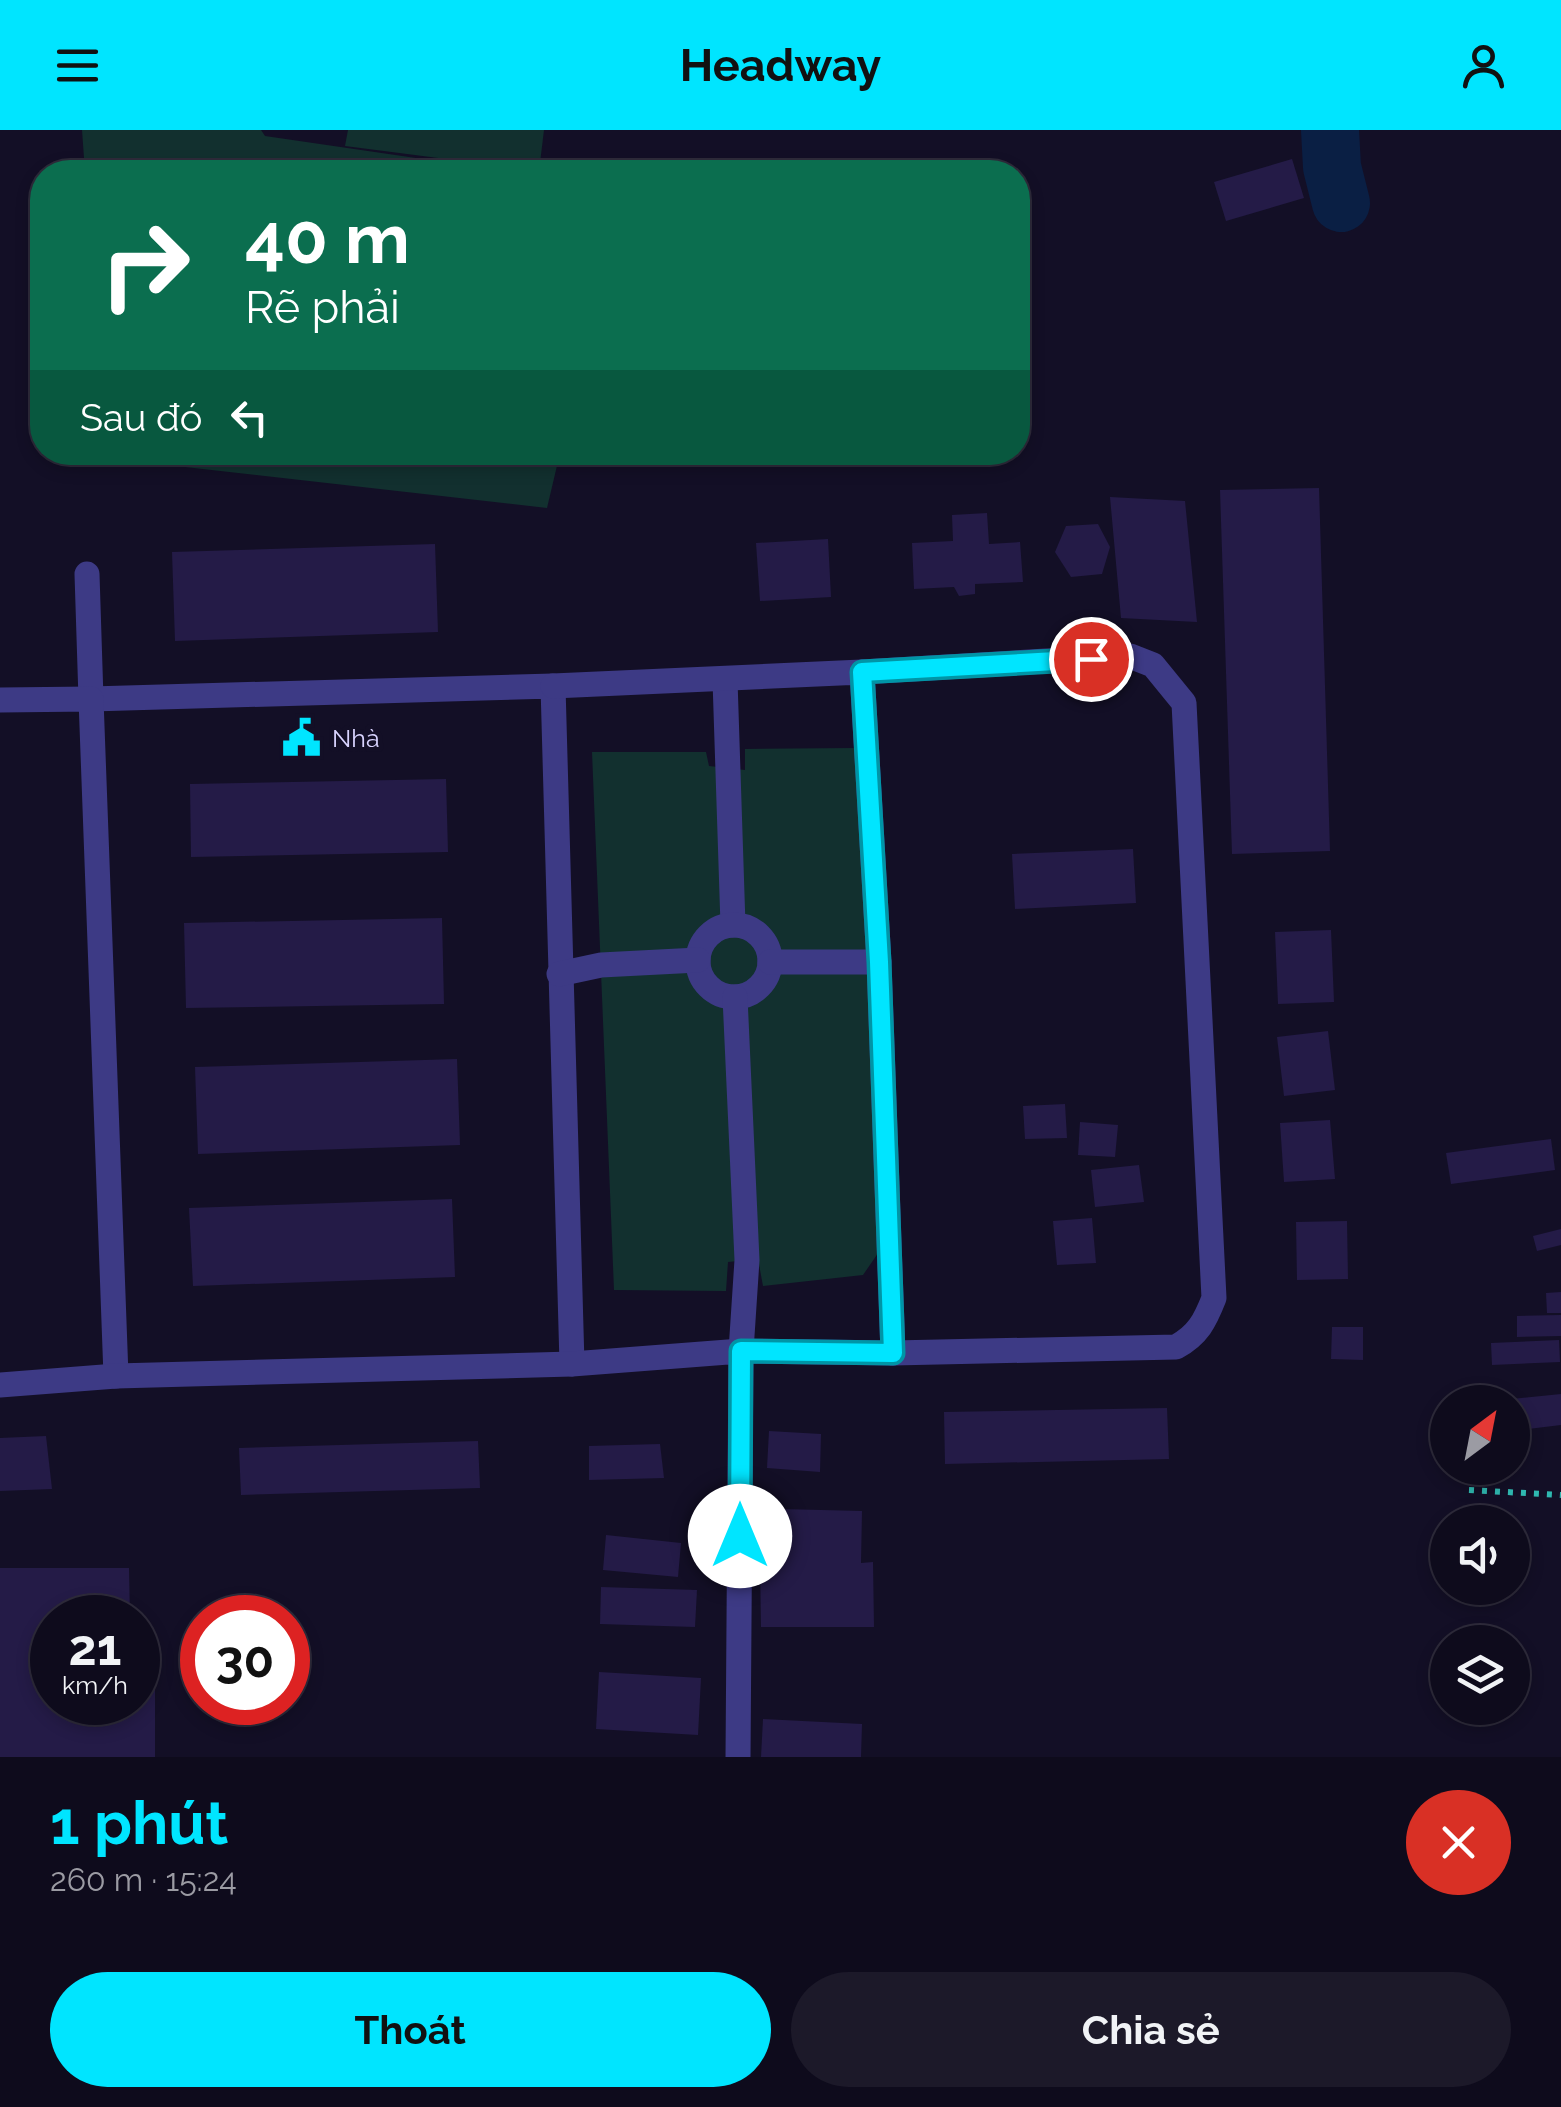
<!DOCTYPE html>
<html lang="vi">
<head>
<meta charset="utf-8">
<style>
	:root { --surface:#0e0b1c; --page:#1c1929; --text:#f1f3f6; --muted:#9b9ba3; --line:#2e2b3b; --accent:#00e5ff }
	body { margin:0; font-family:Raleway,sans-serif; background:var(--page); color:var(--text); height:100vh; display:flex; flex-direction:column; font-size:38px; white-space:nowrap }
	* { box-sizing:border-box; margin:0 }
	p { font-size:32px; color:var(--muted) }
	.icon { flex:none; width:55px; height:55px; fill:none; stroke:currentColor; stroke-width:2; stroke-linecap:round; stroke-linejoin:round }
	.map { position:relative; height:1627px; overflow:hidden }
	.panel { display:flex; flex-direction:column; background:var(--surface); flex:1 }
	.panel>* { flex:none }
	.banner { position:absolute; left:30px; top:30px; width:1000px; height:305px; border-radius:40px; box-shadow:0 5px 15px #0003,0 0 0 2px var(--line); background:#0b6e4f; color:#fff; overflow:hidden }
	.needle { width:65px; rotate:32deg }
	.controls { position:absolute; left:1430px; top:1255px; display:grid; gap:20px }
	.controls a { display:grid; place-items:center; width:100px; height:100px; border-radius:50%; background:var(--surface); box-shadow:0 5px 15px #0003,0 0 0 2px var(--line); font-size:50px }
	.speed { position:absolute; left:30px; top:1465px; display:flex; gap:20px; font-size:50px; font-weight:700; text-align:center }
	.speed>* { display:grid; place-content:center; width:130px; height:130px; border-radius:50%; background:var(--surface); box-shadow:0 5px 15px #0003,0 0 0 2px var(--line); line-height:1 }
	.speed small { font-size:25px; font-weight:400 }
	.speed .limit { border:15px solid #d22; background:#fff; color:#111 }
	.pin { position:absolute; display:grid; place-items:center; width:85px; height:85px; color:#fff; margin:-42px; border:5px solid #fff; border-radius:50%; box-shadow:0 2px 10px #0007 }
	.me { position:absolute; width:110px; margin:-55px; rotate:0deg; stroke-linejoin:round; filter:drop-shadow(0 0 8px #0008) }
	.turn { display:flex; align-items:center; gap:35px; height:210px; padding:0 50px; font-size:45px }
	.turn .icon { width:130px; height:130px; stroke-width:2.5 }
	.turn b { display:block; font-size:70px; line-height:85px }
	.then { display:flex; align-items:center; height:95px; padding:0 50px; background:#0003; gap:20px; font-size:38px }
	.round { display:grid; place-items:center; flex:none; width:105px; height:105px; border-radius:52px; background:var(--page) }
	.summary { display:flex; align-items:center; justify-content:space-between; height:170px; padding:0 50px }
	h1 { font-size:60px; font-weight:700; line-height:75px; color:var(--accent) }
	.action { display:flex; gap:20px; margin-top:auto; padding:20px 50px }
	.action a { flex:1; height:115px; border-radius:60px; background:var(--accent); color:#111; font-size:40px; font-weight:700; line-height:115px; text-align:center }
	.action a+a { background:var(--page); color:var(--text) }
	header { display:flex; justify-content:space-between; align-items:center; height:130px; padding:0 50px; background:var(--accent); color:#111; font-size:45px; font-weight:700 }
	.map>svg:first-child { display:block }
</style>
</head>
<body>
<header><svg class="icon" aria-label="menu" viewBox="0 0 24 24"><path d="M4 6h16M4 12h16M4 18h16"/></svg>Headway<svg class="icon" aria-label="person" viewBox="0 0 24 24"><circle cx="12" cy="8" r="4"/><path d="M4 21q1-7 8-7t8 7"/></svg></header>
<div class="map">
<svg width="1561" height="1627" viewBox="0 0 1561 1627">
	<rect width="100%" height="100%" fill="#130f26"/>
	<!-- green -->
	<g fill="#12302f">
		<path d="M 82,0 L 261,0 L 265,6 L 511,42 L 85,42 Z"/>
		<path d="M 348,0 L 544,0 L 539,41 L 345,16 Z"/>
		<path d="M 105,323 L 105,322 L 560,323 L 547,378 L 105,328 Z"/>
		<path d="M 857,618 L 883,1116 L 863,1145 L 763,1156 L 758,1129 L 728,1132 L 726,1161 L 614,1160 L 592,622 L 706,622 L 709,636 L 745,640 L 745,619 Z"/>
	</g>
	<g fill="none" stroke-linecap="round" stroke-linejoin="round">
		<!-- river -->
		<path stroke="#0a1f44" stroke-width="58" d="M 1330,0 L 1332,37 L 1341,73"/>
	</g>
	<!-- building -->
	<g fill="#241b47">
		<path d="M 1292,29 L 1304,68 L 1226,91 L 1214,52 Z"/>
		<path d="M 1319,358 L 1330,721 L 1232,724 L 1220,360 Z"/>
		<path d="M 1110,367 L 1185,371 L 1197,492 L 1121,488 Z"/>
		<path d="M 987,383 L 989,414 L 1020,412 L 1023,452 L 975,454 L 975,464 L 959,466 L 954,457 L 914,459 L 912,413 L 953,411 L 952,385 Z"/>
		<path d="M 1098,394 L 1110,417 L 1102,444 L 1071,447 L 1055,422 L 1066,396 Z"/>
		<path d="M 828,409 L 831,467 L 760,471 L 756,413 Z"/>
		<path d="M 435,414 L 438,502 L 175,511 L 172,422 Z"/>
		<path d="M 446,649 L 448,722 L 191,727 L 190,654 Z"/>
		<path d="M 1133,719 L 1136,773 L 1015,779 L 1012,724 Z"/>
		<path d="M 442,788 L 444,874 L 186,878 L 184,793 Z"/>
		<path d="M 1331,800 L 1334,872 L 1278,874 L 1275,802 Z"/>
		<path d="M 1328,901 L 1335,960 L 1284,966 L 1277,907 Z"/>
		<path d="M 457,929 L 460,1015 L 198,1024 L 195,937 Z"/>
		<path d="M 1065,974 L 1067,1008 L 1025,1009 L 1023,976 Z"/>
		<path d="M 1330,990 L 1335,1049 L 1284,1052 L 1280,993 Z"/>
		<path d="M 1080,992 L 1118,995 L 1115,1027 L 1078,1025 Z"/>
		<path d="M 1551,1009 L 1555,1040 L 1451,1054 L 1446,1023 Z"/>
		<path d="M 1139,1035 L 1144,1072 L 1095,1077 L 1091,1040 Z"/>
		<path d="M 452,1069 L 455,1147 L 193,1156 L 189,1078 Z"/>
		<path d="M 1092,1088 L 1096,1133 L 1057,1135 L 1053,1091 Z"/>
		<path d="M 1347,1091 L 1348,1149 L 1297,1150 L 1296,1092 Z"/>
		<path d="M 1561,1099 L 1561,1115 L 1537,1121 L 1533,1106 Z"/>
		<path d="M 1561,1162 L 1561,1183 L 1547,1183 L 1546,1163 Z"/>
		<path d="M 1561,1185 L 1561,1206 L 1517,1207 L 1517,1186 Z"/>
		<path d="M 1332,1197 L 1363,1197 L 1363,1230 L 1331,1229 Z"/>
		<path d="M 1559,1210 L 1560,1232 L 1492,1235 L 1491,1213 Z"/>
		<path d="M 1561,1264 L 1561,1295 L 1512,1301 L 1512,1269 Z"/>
		<path d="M 1167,1278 L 1169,1329 L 945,1334 L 944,1282 Z"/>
		<path d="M 769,1301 L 821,1304 L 820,1342 L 767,1338 Z"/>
		<path d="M 46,1306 L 52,1359 L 0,1361 L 0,1308 Z"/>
		<path d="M 478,1311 L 480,1358 L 241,1365 L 239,1318 Z"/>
		<path d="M 660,1314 L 664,1348 L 589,1350 L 589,1316 Z"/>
		<path d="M 781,1379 L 862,1381 L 861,1433 L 873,1432 L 874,1497 L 761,1497 L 760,1432 L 780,1431 Z"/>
		<path d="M 606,1405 L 681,1413 L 678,1447 L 603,1440 Z"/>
		<path d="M 0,1438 L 129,1438 L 130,1488 L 52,1488 L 52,1572 L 138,1572 L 138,1554 L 155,1554 L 155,1627 L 0,1627 Z"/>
		<path d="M 601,1457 L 697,1460 L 695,1497 L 600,1494 Z"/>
		<path d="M 599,1542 L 701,1548 L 698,1605 L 596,1599 Z"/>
		<path d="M 763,1589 L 862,1594 L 861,1627 L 761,1627 Z"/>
	</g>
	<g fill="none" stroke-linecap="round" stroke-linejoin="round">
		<!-- path -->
		<path stroke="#2fb8b0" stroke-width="6" stroke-dasharray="5 8" stroke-linecap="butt" d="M 1469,1360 L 1561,1365"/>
		<!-- street -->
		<g stroke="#3d3a85" stroke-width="25">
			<path d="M 87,444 L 91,569 L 553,556 L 572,1234"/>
			<path d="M 725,550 L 733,795"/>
			<path d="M 553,556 L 862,542 L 879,832 L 893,1223"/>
			<path d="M 0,570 L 91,569 L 116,1246"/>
			<circle cx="734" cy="831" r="36"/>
			<path d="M 770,832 L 879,832"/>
			<path d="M 559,844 L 601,835 L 698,830"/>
			<path d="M 735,867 L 747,1130 L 741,1221 L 893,1223 L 1176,1217 C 1198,1205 1205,1191 1214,1168 L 1184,573 L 1153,535 L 1130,526 L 862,542"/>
			<path d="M 0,1255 L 116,1246 L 572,1234 L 741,1221 L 738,1627"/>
		</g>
	</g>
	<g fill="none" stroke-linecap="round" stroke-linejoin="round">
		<defs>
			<path id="route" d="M 740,1406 L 741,1221 L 893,1223 L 879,832 L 862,542 L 1091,529"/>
		</defs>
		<!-- route casing -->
		<use href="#route" stroke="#0095a6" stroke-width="25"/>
		<!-- route -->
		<use href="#route" stroke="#00e5ff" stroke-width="18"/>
	</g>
	<!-- icons -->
	<defs>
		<symbol id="civic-bare" viewBox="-9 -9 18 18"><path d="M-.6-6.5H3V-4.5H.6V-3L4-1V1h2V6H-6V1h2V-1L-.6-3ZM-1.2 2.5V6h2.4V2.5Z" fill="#00e5ff" stroke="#130f26" stroke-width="2.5" paint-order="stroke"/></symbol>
	</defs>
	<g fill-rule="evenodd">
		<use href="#civic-bare" x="274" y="580" width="55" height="55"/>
	</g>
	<g text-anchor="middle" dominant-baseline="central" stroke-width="10" stroke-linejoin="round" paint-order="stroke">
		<!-- poi labels -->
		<g font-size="25" fill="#d9d4ff" stroke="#130f26" text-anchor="start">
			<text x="332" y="608">Nhà</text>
		</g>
	</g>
</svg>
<div class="controls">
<a><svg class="needle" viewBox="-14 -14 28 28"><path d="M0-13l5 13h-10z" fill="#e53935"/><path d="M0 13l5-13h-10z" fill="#9b9ba3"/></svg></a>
<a><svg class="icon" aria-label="sound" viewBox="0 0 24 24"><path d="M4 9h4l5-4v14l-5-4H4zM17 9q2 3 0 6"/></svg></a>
<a><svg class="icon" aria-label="layers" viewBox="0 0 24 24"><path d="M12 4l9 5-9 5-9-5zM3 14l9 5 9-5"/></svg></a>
</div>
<div class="speed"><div>21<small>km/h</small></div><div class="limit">30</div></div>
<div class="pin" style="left:1091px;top:529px;background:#d93025"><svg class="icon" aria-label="arrive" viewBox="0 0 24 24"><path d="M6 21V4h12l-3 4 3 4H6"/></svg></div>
<svg class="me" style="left:740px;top:1406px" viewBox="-20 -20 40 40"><circle r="19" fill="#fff"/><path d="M0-13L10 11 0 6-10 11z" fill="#00e5ff"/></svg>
<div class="banner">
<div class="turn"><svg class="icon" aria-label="right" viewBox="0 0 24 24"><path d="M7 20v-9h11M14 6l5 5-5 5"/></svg><div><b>40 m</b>Rẽ phải</div></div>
<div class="then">Sau đó<svg class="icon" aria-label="left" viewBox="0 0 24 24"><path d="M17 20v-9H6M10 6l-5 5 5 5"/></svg></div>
</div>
</div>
<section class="panel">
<div class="summary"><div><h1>1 phút</h1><p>260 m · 15:24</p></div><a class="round" style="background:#d93025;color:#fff"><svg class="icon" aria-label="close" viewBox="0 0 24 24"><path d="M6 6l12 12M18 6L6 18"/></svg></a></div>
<div class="action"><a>Thoát</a><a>Chia sẻ</a></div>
</section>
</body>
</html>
